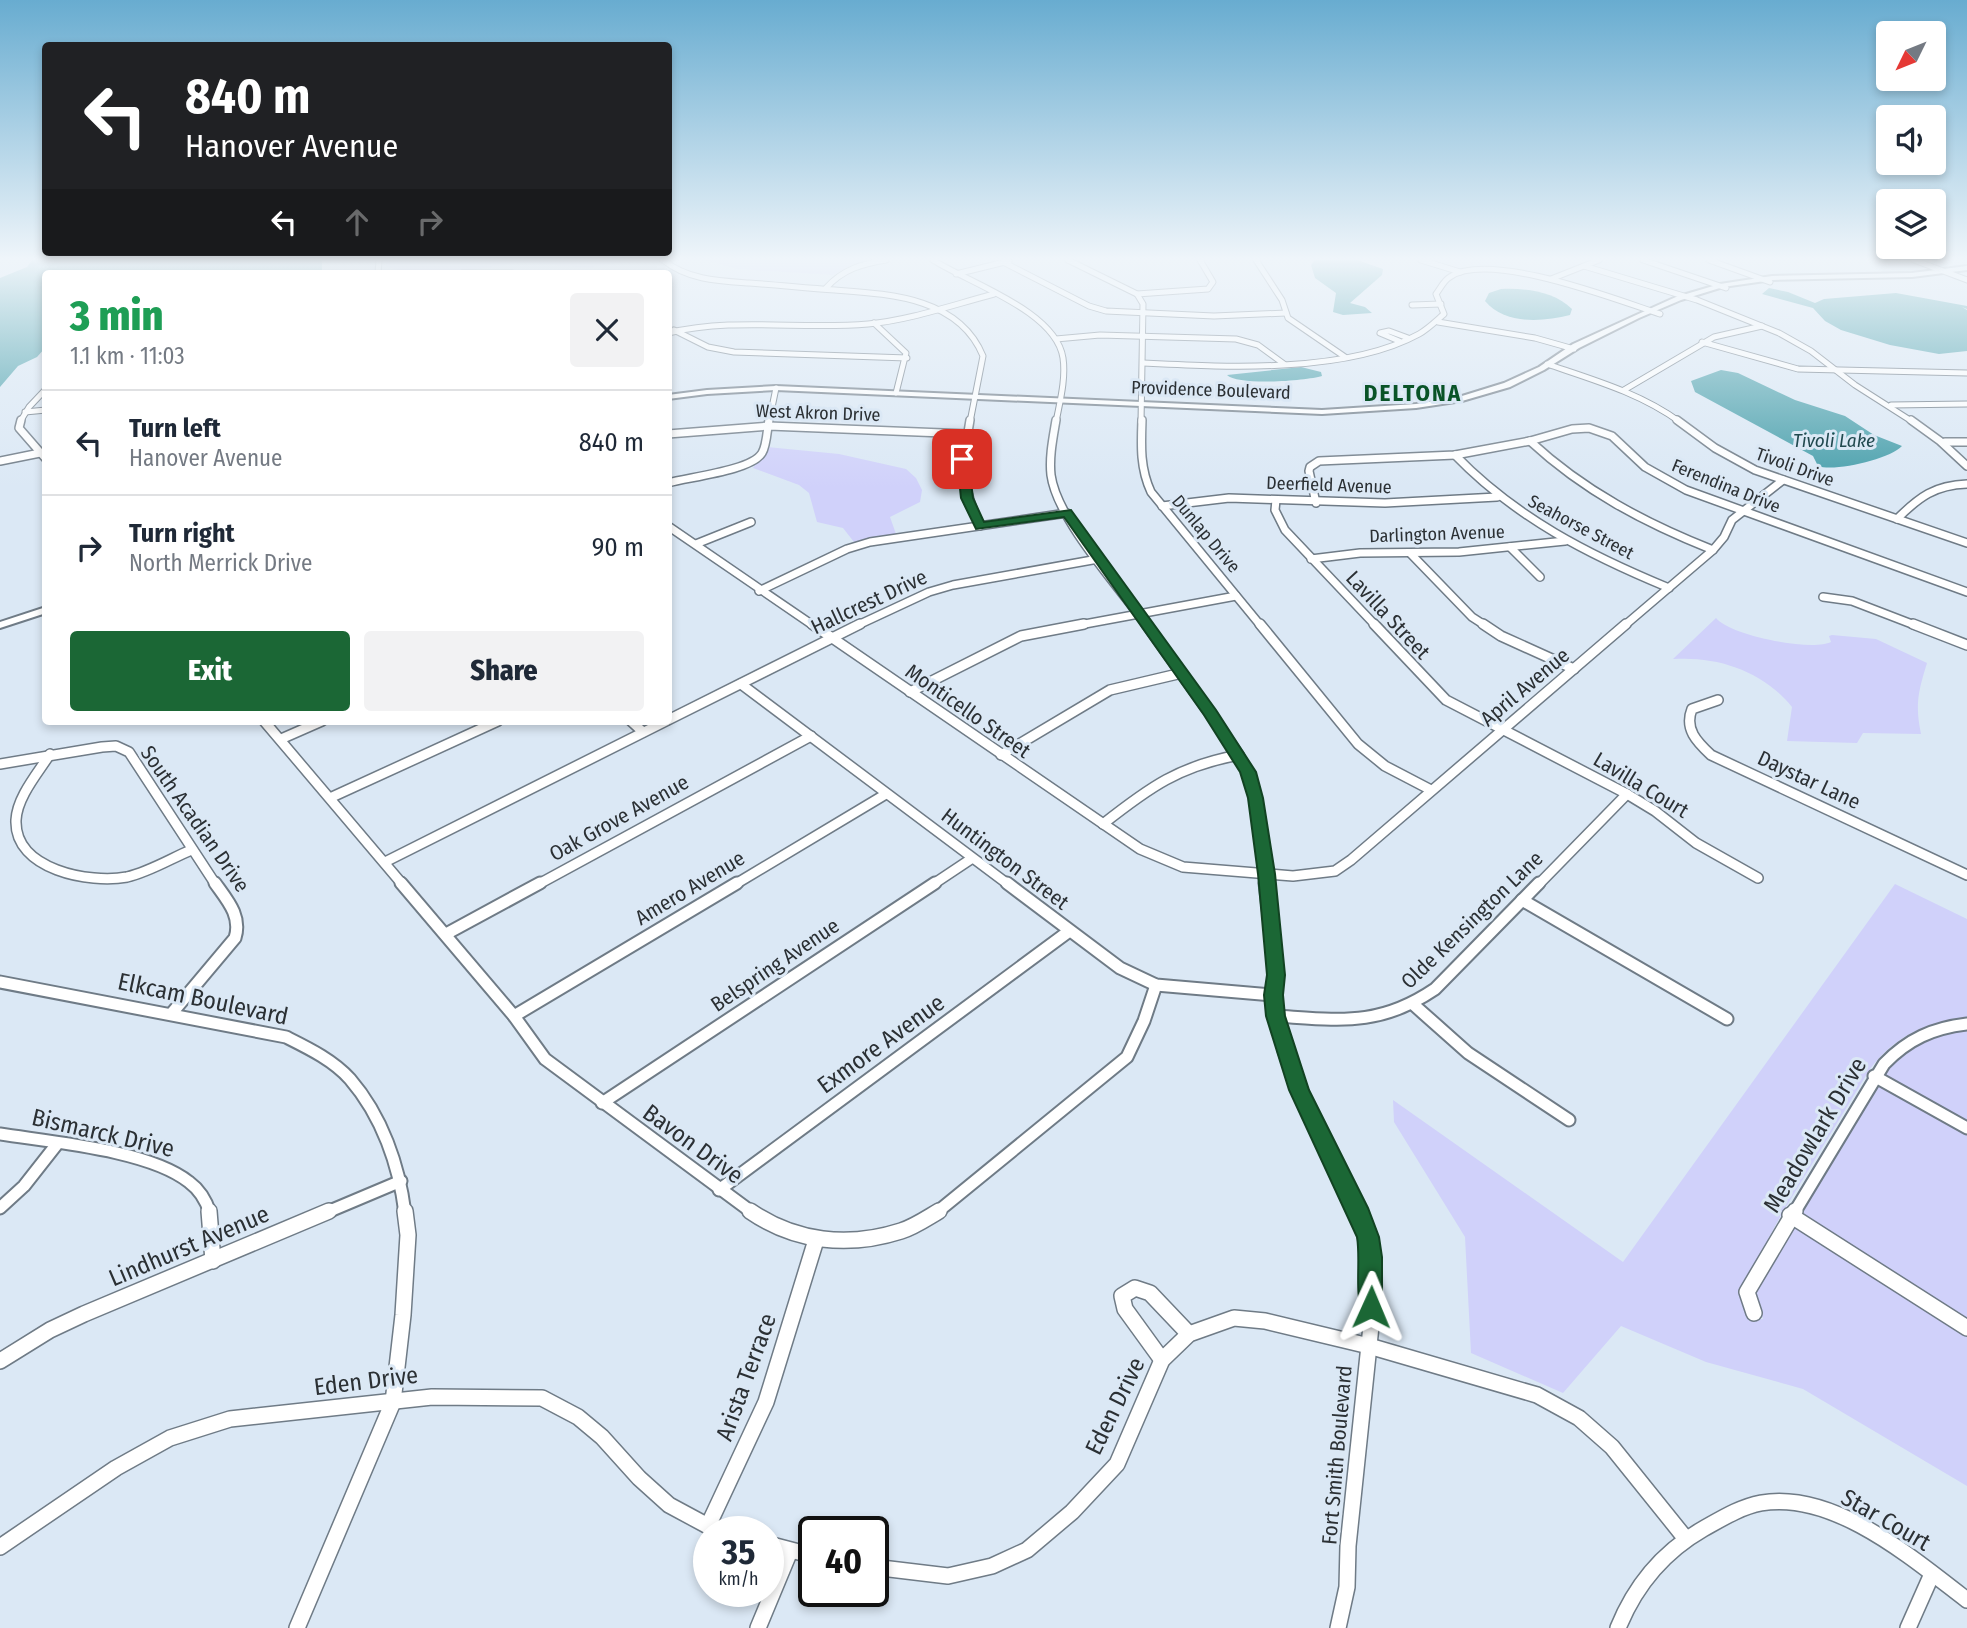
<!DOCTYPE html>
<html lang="en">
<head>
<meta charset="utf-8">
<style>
	:root { --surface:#fff; --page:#f2f2f3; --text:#1f2937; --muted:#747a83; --line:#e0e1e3; --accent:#1b6735 }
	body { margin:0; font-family:"Fira Sans Condensed",sans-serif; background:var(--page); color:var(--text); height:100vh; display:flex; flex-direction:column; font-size:26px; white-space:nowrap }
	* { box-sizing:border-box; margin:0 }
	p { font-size:23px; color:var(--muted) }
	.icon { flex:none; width:38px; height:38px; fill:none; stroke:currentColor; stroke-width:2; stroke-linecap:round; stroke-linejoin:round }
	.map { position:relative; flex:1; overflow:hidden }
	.sheet { position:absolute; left:42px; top:270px; width:630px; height:455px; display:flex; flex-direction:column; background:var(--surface); border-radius:7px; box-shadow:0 4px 10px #0003 }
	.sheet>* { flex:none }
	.hud { position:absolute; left:42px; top:42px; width:630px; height:214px; border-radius:7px; box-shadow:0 4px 10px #0003; background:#202124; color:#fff; overflow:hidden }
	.needle { width:46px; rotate:227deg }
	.tools { position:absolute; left:1876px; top:21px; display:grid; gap:14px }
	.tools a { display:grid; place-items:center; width:70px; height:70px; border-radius:7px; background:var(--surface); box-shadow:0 4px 10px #0003; font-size:35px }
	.speed { position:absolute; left:693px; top:1516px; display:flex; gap:14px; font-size:35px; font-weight:700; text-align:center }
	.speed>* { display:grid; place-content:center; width:91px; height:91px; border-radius:50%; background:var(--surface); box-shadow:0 4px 10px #0003; line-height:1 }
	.speed small { font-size:18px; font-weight:400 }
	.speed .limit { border:4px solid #111; border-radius:10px; background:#fff; color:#111 }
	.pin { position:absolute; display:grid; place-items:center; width:60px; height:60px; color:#fff; margin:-30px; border-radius:14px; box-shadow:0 4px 10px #0006 }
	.me { position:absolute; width:77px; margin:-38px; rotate:1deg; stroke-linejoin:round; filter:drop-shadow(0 0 5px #0008) }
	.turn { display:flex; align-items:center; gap:24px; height:147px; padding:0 28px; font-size:32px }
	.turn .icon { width:91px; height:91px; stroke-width:2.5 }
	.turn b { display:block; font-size:49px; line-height:60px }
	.lanes { display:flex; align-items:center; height:66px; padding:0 28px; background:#0003; justify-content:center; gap:35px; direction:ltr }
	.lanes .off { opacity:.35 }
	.round { display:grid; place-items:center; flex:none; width:74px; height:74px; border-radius:7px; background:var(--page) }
	.overview { display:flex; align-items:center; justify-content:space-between; height:119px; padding:0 28px }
	h1 { font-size:42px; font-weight:800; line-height:52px; color:#1e9e55 }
	.action { display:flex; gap:14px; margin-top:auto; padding:14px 28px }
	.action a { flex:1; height:80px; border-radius:7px; background:var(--accent); color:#fff; font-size:28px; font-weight:800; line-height:80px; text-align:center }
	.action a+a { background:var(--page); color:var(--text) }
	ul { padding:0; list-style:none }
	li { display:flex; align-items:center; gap:21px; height:105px; padding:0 28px; border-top:2px solid var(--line) }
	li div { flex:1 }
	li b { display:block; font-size:26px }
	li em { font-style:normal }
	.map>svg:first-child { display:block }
</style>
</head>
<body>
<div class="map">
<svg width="1967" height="1628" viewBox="0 0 1967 1628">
	<rect width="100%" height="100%" fill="#dbe8f5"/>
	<!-- green -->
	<g fill="#d0d1fa">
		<path d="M 386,260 L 621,260 L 621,262 L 588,268 L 523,262 L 452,273 L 406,273 L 386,266 Z"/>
		<path d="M 705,260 L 874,260 L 852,265 L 833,275 L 737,269 Z"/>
		<path d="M 767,447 L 839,454 L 906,469 L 916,478 L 922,490 L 920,502 L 890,517 L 896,534 L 854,542 L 843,528 L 817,522 L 809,493 L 799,485 L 753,468 Z"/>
		<path d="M 1716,618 C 1729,635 1811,652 1831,642 L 1829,636 L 1832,635 L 1876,639 L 1927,663 C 1918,692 1915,705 1921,734 L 1863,733 L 1857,743 L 1787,741 L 1792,707 C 1763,671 1718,656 1673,659 Z"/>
		<path d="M 1895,884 L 1967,919 L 1967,1020 C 1926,1022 1896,1035 1870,1069 L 1781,1215 L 1740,1292 L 1750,1320 L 1763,1319 L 1755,1295 L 1794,1223 L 1967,1334 L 1967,1486 L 1803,1389 L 1706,1362 L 1621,1326 L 1563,1393 L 1471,1353 L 1465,1237 L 1394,1122 L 1393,1100 L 1623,1262 Z"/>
		<path d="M 1967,1029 L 1967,1123 L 1883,1076 C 1907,1043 1928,1035 1967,1029 Z"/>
		<path d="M 1878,1083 L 1967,1133 L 1967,1321 L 1799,1214 Z"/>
	</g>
	<!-- water -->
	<g fill="#489fab">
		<path d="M 32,260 L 322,260 L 322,271 L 327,273 L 46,273 L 45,348 L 37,357 L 18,366 L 0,387 L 0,278 L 27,267 Z"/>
		<path d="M 1315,260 L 1357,260 L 1383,269 L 1382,275 L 1350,303 L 1365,307 L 1372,313 L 1343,315 L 1333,312 L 1336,293 L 1315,278 L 1311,265 Z"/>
		<path d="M 1769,288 L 1788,292 L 1815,303 L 1824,299 L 1896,293 L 1967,306 L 1967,309 L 1962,307 L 1967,310 L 1967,351 L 1939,354 L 1890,345 L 1841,330 L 1825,321 L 1813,308 L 1762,294 Z"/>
		<path d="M 1501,289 C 1525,288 1554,291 1572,309 L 1570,315 C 1542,322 1505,325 1485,301 L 1489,293 Z"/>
		<path d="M 1301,367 L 1321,372 L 1322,376 C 1305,381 1238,386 1227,375 Z"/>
		<path d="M 1721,370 L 1738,373 L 1795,400 L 1845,416 L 1874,435 L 1902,446 C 1890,459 1835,472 1818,466 L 1813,456 L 1695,392 L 1691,381 Z"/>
	</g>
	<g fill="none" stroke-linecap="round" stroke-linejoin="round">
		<defs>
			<g id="minor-far4">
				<path d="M 663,260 C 688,280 719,281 749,283 C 778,285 806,288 835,290 C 889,294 959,297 983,356 L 970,422"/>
				<path d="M 933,260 C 969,283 1056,311 1063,358 C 1066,379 1060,401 1056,422"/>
				<path d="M 1068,260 L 1137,294 L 1143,304 L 1141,422"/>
				<path d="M 1256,260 L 1282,300 L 1288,318 L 1345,357"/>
				<path d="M 1421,260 L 1460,272"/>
				<path d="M 1643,260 L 1726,288"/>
				<path d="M 1709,260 L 1770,282"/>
				<path d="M 1914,260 L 1967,280"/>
				<path d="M 1003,262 L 1089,306 L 1106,311 L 1214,316 L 1286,313"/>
				<path d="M 1584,266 L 1697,300 L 1779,333 L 1811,351 L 1855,385 L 1913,422"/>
				<path d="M 378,273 L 379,260"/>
				<path d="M 462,273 L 512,273"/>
				<path d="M 956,274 L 1009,261"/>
				<path d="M 1551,279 L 1599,260"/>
				<path d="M 826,288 C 843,269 862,264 886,260"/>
				<path d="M 1137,294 L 1208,289 L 1213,282 L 1200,260"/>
				<path d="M 1412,305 L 1441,304"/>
				<path d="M 1438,322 L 1535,338 L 1574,349"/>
				<path d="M 874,323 L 906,353 L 896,393"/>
				<path d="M 674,330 L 708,347 L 734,352 L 907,358"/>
				<path d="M 668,333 C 735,317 800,330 868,324 C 911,320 952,305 994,294"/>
				<path d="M 1056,339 L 1100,335 L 1236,339 L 1258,345 L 1284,364"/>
				<path d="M 1399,341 L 1380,333 L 1389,331 L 1408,338"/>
				<path d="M 1702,342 L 1798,369 L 1967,373"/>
				<path d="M 1143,363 C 1224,367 1346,374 1419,334 C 1428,329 1436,321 1444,314 L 1436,294 C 1440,289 1444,280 1450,277 C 1489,250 1617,300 1660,314"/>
				<path d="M 1547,364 C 1594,380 1640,393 1680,422"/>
				<path d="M 1624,390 L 1714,337 L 1762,326"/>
				<path d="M 1891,405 L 1967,404"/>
				<path d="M 25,412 L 46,410"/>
				<path d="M 20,422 L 29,407 L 46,389"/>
				<path d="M 769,422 L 776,388"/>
			</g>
			<g id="minor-far3">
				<path d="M 21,420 L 19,428 L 46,459"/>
				<path d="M 970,420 C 962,465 961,484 980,526"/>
				<path d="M 1056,420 C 1053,438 1049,457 1051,475 C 1057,520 1120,588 1147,626"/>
				<path d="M 1142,420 C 1141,446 1140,468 1151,492 L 1261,626"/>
				<path d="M 1677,420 L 1715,448 L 1755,470 L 1967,543"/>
				<path d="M 1911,420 L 1940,441 L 1967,466"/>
				<path d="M 668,434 L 769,426 L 968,434"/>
				<path d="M 1530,441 C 1584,491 1645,523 1713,550"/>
				<path d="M 1945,442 L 1967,442"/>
				<path d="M 1455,455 C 1516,518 1589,555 1669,588"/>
				<path d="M 0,461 L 45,452"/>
				<path d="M 668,483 C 688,477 751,471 762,453 C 767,445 767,429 769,420"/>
				<path d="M 1276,500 L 1275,510 L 1285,530 L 1376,626"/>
				<path d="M 1316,503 L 1309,471 L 1310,467 L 1319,461 L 1455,455 L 1530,441 L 1572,429 L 1589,428 L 1612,436 L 1645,467 L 1686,490 L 1967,592"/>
				<path d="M 1162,506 L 1229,498 L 1385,503 L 1497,497"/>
				<path d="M 1897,519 C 1919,497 1935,485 1967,484"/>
				<path d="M 668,526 L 814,626"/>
				<path d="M 696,544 L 751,522"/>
				<path d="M 1510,547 L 1540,577"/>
				<path d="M 1410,553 L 1472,617 L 1486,626"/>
				<path d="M 1311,559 L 1360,553 L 1459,552 L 1565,541"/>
				<path d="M 759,591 L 847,549 L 870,542 L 1067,513"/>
				<path d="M 1823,597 L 1852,601 L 1917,626"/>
				<path d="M 856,626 L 929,592 L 953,585 L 1098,559"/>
				<path d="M 1074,626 L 1236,596"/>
				<path d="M 1624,626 L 1713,550 L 1724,537 L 1732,520 L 1783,480"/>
			</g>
			<g id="minor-far2">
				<path d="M 812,624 L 1140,849 L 1183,867 L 1293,876 L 1335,871 L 1351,860 L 1626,624"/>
				<path d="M 1146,624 L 1239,755 C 1260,794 1260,841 1265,885"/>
				<path d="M 1260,624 L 1358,744 L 1385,766 L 1431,790"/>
				<path d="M 1374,624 L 1446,700 L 1627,794 L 1655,811 L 1696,843 L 1758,878"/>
				<path d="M 1483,624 L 1501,636 L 1574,669"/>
				<path d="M 1913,624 L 1967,645"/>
				<path d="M 741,684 L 1009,885"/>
				<path d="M 910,692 L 1021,636 L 1084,624"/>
				<path d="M 1718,700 L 1692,709 C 1684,729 1697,742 1711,755 L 1967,875"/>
				<path d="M 668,720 L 860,624"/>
				<path d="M 264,721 L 403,885"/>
				<path d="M 631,721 L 643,732"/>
				<path d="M 281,739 L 322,721"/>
				<path d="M 50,754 C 38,773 17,797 16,820 C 14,870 90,884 127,877 C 149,872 170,859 191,850"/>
				<path d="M 1001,755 L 1110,690 L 1182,673"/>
				<path d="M 0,764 L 102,747 L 116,746 L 129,752 L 216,885"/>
				<path d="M 332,797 L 498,721"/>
				<path d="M 1103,824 C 1150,787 1179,766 1239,755"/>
				<path d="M 385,862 L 666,721"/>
				<path d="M 537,885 L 811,736"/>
				<path d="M 734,885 L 886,794"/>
				<path d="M 932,885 L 971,859"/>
				<path d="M 1538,885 L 1627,794"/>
			</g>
			<g id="minor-far1">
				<path d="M 401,883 L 514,1016 L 545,1059 L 753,1213"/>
				<path d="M 1007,883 L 1120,968 L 1156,985 L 1273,995"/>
				<path d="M 1265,883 L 1276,975 L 1275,1000 L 1284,1051 L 1302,1100 L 1359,1213"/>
				<path d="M 1522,900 L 1727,1019"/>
				<path d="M 446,934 L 540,883"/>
				<path d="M 0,982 L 286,1037 C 308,1048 333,1060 350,1079 C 382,1116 399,1165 405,1213"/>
				<path d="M 1414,1005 L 1468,1053 L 1569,1120"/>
				<path d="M 172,1013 L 235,938 C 242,916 227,900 215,883"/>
				<path d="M 514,1016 L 737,883"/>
				<path d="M 1276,1016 C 1340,1020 1379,1027 1435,989 L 1539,883"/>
				<path d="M 1874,1076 L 1967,1128"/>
				<path d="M 602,1103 L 935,883"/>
				<path d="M 0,1134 C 51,1142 149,1150 189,1182 C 200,1190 206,1200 210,1213"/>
				<path d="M 719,1190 L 1068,932"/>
				<path d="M 0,1208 L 24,1186 L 57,1144"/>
				<path d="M 325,1213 L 401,1181"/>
				<path d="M 936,1213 L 1127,1057 L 1144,1021 L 1156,985"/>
				<path d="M 1794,1213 L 1884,1064 C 1908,1039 1933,1028 1967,1024"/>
			</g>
			<g id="minor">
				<path d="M 209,1211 L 213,1261"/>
				<path d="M 750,1211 C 795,1242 848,1248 901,1231 C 914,1227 927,1218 939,1211"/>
				<path d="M 1790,1215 L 1967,1328"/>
				<path d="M 1754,1313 L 1747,1292 L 1795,1211"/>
				<path d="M 1162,1360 L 1125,1309 L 1122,1296 L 1135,1288 L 1150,1293 L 1189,1334"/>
				<path d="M 0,1361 L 50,1330 L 84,1314 L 329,1211"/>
				<path d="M 708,1526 L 766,1402 L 816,1240"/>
				<path d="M 768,1544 L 814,1556"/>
				<path d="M 0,1547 L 116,1468 L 170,1438 L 230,1419 L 432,1397 L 542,1398 L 578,1417 L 602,1437 L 639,1478 L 669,1505 L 708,1526 L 725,1531"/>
				<path d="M 873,1567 L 948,1576 L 992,1566 L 1027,1550 L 1072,1512 L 1117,1464 L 1162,1360 L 1189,1334 L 1234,1318 L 1265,1321 L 1369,1346 L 1537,1395 L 1579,1418 L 1612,1447 L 1686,1539"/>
				<path d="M 297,1628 L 393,1402 L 403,1315 L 408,1235 L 405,1211"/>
				<path d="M 758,1628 L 790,1551"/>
				<path d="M 1338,1628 L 1347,1587 L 1348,1546 L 1373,1307 L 1371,1255 L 1358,1211"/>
				<path d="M 1618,1628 C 1635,1586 1663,1552 1703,1529 C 1721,1519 1740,1507 1761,1503 C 1834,1490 1913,1559 1967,1600"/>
				<path d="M 1908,1628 L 1932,1574"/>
			</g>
			<g id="major">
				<path d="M 1967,266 L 1967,270 L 1912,277 L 1772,280 L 1723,287 L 1681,300 L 1639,318 L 1579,348 L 1544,370 L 1510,387 L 1462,401 L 1416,408 L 1322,414 L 776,390 L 707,394 L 668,399 L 668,395 L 707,390 L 776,386 L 1322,410 L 1416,404 L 1462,396 L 1504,383 L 1539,367 L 1573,344 L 1634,316 L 1676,297 L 1720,284 L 1772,276 L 1912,273 Z"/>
				<path d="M 46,607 L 46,613 L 0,628 L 0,622 Z"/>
			</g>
		</defs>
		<!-- minor-far4 casing -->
		<use href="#minor-far4" stroke="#6f7b86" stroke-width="7"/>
		<!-- minor-far3 casing -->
		<use href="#minor-far3" stroke="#6f7b86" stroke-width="10"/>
		<!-- minor-far2 casing -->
		<use href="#minor-far2" stroke="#6f7b86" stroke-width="12"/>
		<!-- minor-far1 casing -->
		<use href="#minor-far1" stroke="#6f7b86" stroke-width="15"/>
		<!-- minor casing -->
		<use href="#minor" stroke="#6f7b86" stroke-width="18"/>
		<!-- major casing -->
		<use href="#major" stroke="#6f7b86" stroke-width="4"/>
		<!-- minor-far4 -->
		<use href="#minor-far4" stroke="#fff" stroke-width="5"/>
		<!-- minor-far3 -->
		<use href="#minor-far3" stroke="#fff" stroke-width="7"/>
		<!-- minor-far2 -->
		<use href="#minor-far2" stroke="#fff" stroke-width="9"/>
		<!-- minor-far1 -->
		<use href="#minor-far1" stroke="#fff" stroke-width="11"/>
		<!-- minor -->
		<use href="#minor" stroke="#fff" stroke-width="15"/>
		<!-- major -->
		<use href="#major" fill="#fff" fill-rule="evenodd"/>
	</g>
	<!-- sky -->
	<linearGradient id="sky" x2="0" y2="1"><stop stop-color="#68acd0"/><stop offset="0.53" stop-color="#eff5fa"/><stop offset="1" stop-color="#eff5fa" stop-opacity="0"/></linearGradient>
	<rect width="1967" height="488" fill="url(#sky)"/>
	<!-- route -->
	<path fill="#1b6735" stroke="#124322" stroke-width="2" d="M 962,456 L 968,459 L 973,498 L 984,522 L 1071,510 L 1216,710 L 1256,772 L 1263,798 L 1275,874 L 1285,975 L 1283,995 L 1285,1016 L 1309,1090 L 1368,1208 L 1379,1237 L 1382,1257 L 1382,1307 L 1379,1314 L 1371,1318 L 1363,1314 C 1354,1294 1361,1260 1357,1237 L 1289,1090 L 1266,1016 L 1264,995 L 1267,975 L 1258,874 L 1248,798 L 1240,772 L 1204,715 L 1064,517 L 976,529 L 961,498 L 957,459 Z"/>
	<g text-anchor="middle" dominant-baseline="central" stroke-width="6" stroke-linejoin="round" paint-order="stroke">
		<!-- far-street labels -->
		<g font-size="18" fill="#2b3034" stroke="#dbe8f5">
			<text transform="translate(1211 390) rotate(2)">Providence Boulevard</text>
			<text transform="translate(818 413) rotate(2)">West Akron Drive</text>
			<text transform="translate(1795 467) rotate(20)">Tivoli Drive</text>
			<text transform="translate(1329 485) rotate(2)">Deerfield Avenue</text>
			<text transform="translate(1726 486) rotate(22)">Ferendina Drive</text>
			<text transform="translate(1581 527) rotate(28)">Seahorse Street</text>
			<text transform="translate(1206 534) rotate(50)">Dunlap Drive</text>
			<text transform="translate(1437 534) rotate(-2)">Darlington Avenue</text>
		</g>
		<!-- far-water labels -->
		<g font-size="19" font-style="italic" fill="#21494f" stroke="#dbe8f5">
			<text x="1834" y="440">Tivoli Lake</text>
		</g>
		<!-- street labels -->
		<g font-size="21" fill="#2b3034" stroke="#dbe8f5">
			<text transform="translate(869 602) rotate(-25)">Hallcrest Drive</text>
			<text transform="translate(1388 615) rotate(47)">Lavilla Street</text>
			<text transform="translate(1525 687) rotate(-40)">April Avenue</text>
			<text transform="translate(968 711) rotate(35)">Monticello Street</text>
			<text transform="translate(1809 780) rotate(25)">Daystar Lane</text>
			<text transform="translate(1641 785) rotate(31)">Lavilla Court</text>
			<text transform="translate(619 818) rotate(-29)">Oak Grove Avenue</text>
			<text transform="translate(195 819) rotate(55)">South Acadian Drive</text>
			<text transform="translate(1005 859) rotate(37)">Huntington Street</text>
			<text transform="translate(690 888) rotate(-31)">Amero Avenue</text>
			<text transform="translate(1472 920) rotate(-44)">Olde Kensington Lane</text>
			<text transform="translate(775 965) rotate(-34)">Belspring Avenue</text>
			<text transform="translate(1337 1455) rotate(-85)">Fort Smith Boulevard</text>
		</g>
		<!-- far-district labels -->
		<g font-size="23" font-weight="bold" letter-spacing="2" fill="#095327" stroke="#dbe8f5">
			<text x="1413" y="393">DELTONA</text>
		</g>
		<!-- near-street labels -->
		<g font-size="24" fill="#2b3034" stroke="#dbe8f5">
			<text transform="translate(203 999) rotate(12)">Elkcam Boulevard</text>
			<text transform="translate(881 1044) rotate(-36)">Exmore Avenue</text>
			<text transform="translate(103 1133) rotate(13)">Bismarck Drive</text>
			<text transform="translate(1815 1135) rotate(-59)">Meadowlark Drive</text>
			<text transform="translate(693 1144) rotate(36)">Bavon Drive</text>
			<text transform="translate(189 1246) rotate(-23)">Lindhurst Avenue</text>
			<text transform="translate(746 1377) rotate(-70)">Arista Terrace</text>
			<text transform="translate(366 1381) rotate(-7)">Eden Drive</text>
			<text transform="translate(1115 1406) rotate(-64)">Eden Drive</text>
			<text transform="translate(1886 1520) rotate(30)">Star Court</text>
		</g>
	</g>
</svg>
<div class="tools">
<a><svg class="needle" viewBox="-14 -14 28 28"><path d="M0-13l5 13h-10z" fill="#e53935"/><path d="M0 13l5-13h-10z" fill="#747a83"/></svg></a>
<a><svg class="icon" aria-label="sound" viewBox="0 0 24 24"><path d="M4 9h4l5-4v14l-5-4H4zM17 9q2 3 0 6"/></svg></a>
<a><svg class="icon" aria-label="layers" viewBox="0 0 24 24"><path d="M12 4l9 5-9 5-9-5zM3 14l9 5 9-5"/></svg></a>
</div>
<div class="speed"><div>35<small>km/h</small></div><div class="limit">40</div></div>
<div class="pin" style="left:962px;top:459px;background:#d93025"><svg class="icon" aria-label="arrive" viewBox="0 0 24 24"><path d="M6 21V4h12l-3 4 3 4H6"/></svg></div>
<svg class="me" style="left:1371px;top:1307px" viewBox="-20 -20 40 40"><path d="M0-17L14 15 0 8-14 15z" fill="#1b6735" stroke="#fff" stroke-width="4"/></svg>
<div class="hud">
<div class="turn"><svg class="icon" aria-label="left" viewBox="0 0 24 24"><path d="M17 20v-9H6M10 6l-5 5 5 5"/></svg><div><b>840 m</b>Hanover Avenue</div></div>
<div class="lanes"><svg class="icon" aria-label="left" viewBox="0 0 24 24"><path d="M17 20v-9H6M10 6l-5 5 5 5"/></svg><svg class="icon off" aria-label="ahead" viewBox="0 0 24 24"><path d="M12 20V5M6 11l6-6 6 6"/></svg><svg class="icon off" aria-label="right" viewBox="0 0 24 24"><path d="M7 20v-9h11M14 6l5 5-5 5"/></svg></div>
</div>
<section class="sheet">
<div class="overview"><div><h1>3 min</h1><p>1.1 km · 11:03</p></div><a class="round"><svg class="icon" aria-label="close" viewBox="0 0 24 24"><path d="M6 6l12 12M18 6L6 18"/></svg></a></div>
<ul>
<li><svg class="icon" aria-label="left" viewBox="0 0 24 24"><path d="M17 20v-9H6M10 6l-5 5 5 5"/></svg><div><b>Turn left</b><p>Hanover Avenue</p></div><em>840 m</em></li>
<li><svg class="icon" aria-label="right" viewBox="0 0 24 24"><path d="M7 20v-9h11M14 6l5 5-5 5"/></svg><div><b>Turn right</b><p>North Merrick Drive</p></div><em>90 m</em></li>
</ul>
<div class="action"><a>Exit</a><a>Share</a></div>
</section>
</div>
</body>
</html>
